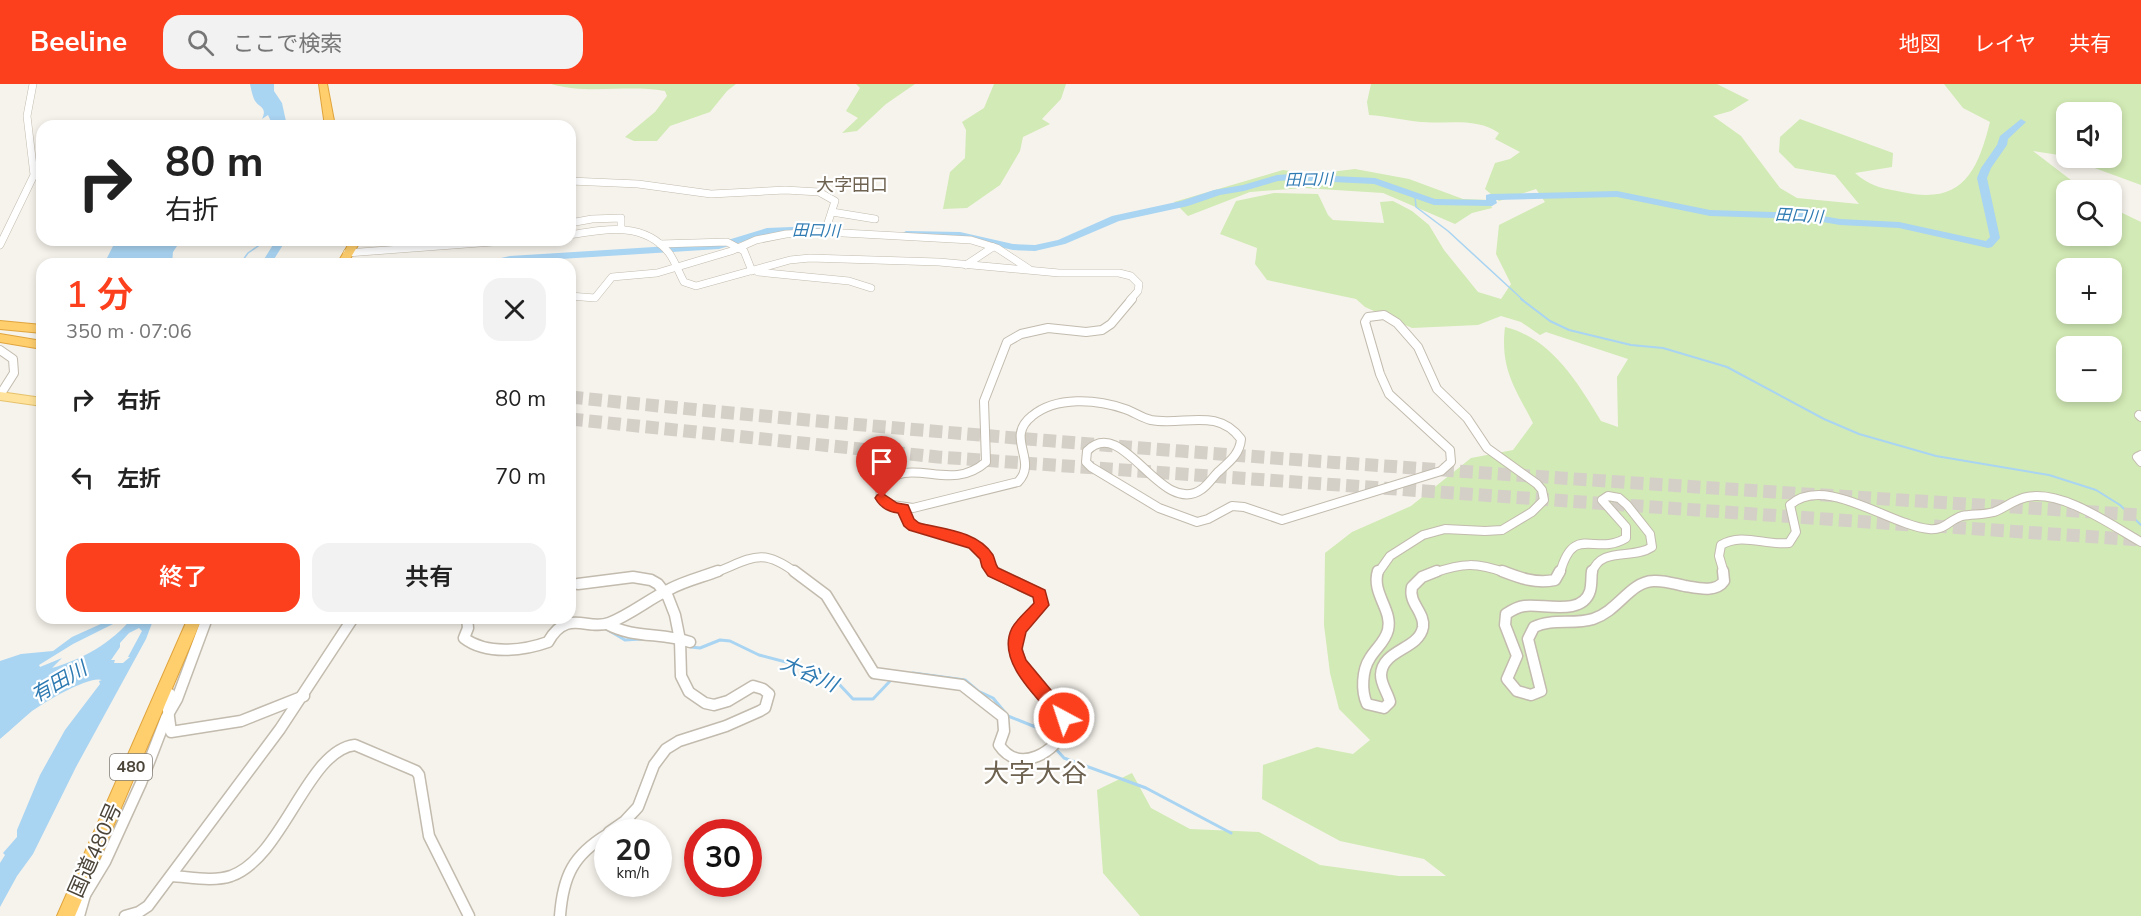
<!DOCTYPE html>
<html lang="ja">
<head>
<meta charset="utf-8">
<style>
	:root { --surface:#fff; --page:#f2f2f2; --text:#222; --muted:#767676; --accent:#fc3f1d }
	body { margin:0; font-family:"Nunito Sans","Noto Sans JP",sans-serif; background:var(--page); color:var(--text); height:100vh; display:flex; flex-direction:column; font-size:22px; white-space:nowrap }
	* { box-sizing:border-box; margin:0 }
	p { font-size:20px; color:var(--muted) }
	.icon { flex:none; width:33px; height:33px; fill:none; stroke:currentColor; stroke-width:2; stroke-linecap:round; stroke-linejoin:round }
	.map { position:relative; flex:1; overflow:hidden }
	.details { position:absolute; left:36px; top:174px; width:540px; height:366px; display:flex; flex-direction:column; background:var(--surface); border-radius:18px; box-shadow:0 3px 9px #0003 }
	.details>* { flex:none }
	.guide { position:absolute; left:36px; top:36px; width:540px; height:126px; border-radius:18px; box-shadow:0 3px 9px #0003; background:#fff; color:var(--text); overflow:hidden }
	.buttons { position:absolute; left:2056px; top:18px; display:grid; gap:12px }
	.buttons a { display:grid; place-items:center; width:66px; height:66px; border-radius:12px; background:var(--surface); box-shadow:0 3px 9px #0003; font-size:30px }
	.speed { position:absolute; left:594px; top:735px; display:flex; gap:12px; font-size:30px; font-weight:700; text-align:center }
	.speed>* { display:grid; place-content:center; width:78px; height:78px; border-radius:50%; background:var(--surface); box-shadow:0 3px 9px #0003; line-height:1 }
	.speed small { font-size:15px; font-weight:400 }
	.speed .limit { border:9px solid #d22; background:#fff; color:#111 }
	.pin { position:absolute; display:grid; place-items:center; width:51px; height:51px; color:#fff; margin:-62px -26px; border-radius:50% 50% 50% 0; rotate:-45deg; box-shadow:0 0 6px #0007 }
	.pin .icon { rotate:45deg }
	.me { position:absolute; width:66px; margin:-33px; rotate:320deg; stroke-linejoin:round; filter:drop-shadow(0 0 4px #0008) }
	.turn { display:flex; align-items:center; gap:21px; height:126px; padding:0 30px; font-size:27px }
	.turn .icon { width:78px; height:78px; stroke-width:2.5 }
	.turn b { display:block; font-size:42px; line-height:51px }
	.round { display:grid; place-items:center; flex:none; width:63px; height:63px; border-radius:18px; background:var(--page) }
	.head { display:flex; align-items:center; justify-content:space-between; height:102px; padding:0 30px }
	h1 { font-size:36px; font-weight:600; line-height:45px; color:var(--accent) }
	.primary-button { display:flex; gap:12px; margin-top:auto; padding:12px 30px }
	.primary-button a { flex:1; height:69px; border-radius:18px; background:var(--accent); color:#fff; font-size:24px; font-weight:600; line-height:69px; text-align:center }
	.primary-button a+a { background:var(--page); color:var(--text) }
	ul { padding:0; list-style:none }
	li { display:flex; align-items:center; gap:18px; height:78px; padding:0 30px }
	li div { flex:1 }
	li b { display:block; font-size:22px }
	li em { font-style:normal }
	header { display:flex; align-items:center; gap:36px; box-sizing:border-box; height:84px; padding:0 30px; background:var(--accent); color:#fff }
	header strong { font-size:28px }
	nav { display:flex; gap:33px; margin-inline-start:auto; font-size:21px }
	.search { width:420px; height:54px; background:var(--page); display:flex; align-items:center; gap:15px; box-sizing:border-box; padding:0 21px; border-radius:18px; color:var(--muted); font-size:22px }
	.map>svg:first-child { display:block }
</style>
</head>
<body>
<header>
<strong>Beeline</strong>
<div class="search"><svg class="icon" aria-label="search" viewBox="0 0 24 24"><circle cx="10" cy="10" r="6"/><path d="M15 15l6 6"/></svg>ここで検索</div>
<nav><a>地図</a><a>レイヤ</a><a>共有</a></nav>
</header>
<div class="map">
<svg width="2141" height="832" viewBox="0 0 2141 832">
	<rect width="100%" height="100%" fill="#f6f3ec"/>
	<!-- green -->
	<g fill="#d2eab5" fill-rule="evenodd">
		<path d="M 551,0 L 736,0 L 727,7 L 710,28 L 670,42 L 657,57 L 634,57 L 625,53 L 655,28 L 667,12 L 665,7 C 627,0 589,11 551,0 Z"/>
		<path d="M 856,0 L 915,0 L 886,20 L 857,47 L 842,49 L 858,34 L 846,27 L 860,4 Z"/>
		<path d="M 994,0 L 1066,0 L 1061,15 L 1042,35 L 1050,40 L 1023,53 L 1020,67 L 1000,101 L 967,124 L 943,125 L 950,88 L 965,74 L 966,46 L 962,38 L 984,24 Z"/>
		<path d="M 1371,0 L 1717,0 L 1749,16 L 1731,27 L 1713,32 L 1741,52 L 1780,104 L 1797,114 L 1859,120 L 1835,91 L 1795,84 L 1779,68 L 1780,53 L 1800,35 L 1893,69 L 1892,83 L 1855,89 C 1871,103 1882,104 1902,108 C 1961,121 1977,90 1990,38 L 1963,24 L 1944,0 L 2141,0 L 2141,101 L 2059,71 L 2033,67 L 2084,106 L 2067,106 L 2067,152 L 2112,152 L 2112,124 L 2141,138 L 2141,832 L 1140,832 L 1103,789 L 1097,706 L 1132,689 L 1151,724 L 1190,745 L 1259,748 L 1320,781 L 1399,792 L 1446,792 L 1424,775 L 1340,757 L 1262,715 L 1263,681 L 1317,663 L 1353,670 L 1370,656 L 1339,625 L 1330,589 L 1324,541 L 1325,469 L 1352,448 L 1411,422 L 1471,374 L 1513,366 L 1533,339 C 1515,304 1500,285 1505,243 C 1551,254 1578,299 1601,337 L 1618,343 L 1617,293 L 1628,275 L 1546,248 L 1540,251 L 1521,238 L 1501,232 L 1478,241 L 1412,244 L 1365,223 L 1356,215 L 1267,196 L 1255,180 L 1257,164 L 1220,150 L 1236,117 L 1274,109 L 1318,110 L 1328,131 L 1333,136 L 1384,139 L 1380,118 L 1393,117 L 1412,127 L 1429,141 L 1444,166 L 1478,208 L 1501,215 L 1511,200 L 1496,170 L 1499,141 L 1545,118 L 1536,105 L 1499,117 L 1485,105 L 1495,79 L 1510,75 L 1520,68 L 1495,55 L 1499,49 C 1478,33 1445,40 1421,38 C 1403,36 1386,32 1369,31 L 1367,18 ZM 2067,28 L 2112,28 L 2112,74 L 2067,74 ZM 2067,184 L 2112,184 L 2112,230 L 2067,230 ZM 2067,262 L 2112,262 L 2112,308 L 2067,308 Z"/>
		<path d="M 1355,85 L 1409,95 L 1463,115 L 1489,116 L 1492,124 L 1472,129 L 1455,140 L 1383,109 L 1304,104 L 1250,108 L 1188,132 L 1174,118 L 1283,86 L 1314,90 Z"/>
	</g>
	<!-- water -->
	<g fill="#a9d4f2" fill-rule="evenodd">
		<path d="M 250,0 L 274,0 L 274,7 L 282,19 L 287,42 L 273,42 L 268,31 L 262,35 C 268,22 258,24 254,15 C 252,10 251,5 250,0 Z"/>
		<path d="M 116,156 L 181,156 L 173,168 L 172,180 L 168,175 L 165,180 L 101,180 L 105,178 Z"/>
		<path d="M 114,534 L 125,534 L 73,560 L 39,581 L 40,583 L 62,574 L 52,584 C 81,576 112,559 132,534 L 154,534 L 146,555 L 76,683 L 33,770 L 17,792 L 0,823 L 0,779 L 5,771 L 3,769 L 17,753 L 17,746 L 40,691 L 65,646 L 100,600 L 99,597 L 102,596 C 90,591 44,618 32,627 C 21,636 11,646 0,655 L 0,577 L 21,570 L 53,567 L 72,553 ZM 139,544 L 142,547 L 128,573 L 130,573 L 123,579 L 114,579 L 115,576 L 111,576 L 120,563 L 120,559 L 129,549 Z"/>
	</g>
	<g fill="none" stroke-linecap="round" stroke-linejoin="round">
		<!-- stream-far2 -->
		<g stroke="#a9d4f2" stroke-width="1.5">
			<path d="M 1415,112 L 1416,123 L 1448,147 L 1523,216"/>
			<path d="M 240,180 L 248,169 L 267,156"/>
		</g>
		<!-- stream-far1 -->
		<path stroke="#a9d4f2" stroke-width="2" d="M 1521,215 L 1550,237 L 1569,246 L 1631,261 L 1663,264 L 1727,283 L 1824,335 L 1859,350 L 1936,372 L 2049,391 L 2096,406 L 2120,421 L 2141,441"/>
		<!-- stream -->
		<g stroke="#a9d4f2" stroke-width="3">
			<path d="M 608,546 L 625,556 L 641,555"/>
			<path d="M 691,563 L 700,564 L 720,556 L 730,557 L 759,571 L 801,582 L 821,596 L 838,599 L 853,615 L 873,615 L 891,596"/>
			<path d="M 913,589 L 965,596 L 978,607 L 993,614 L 1008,632 L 1038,644 L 1051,659"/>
			<path d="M 1054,663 L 1064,674 L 1146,704 L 1231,749"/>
		</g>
		<!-- river -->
		<g fill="#a9d4f2" fill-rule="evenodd">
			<path d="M 2021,35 L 2026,38 L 2008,55 L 2007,61 L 1991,84 L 1987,94 L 2000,154 L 1992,163 L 1988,164 L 1899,144 L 1840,141 L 1805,135 L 1710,132 L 1617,113 L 1496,116 L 1497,119 L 1492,122 L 1434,121 L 1374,100 L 1292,96 L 1278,97 L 1244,107 L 1220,111 L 1188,122 L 1119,137 L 1065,160 L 1035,167 L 1013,166 L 960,154 L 906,153 L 901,150 L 906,147 L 960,148 L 1013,160 L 1035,161 L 1058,156 L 1112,132 L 1181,117 L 1214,106 L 1243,101 L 1277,91 L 1292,90 L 1375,94 L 1435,115 L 1486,116 L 1486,111 L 1490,110 L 1617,107 L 1710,126 L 1805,129 L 1840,135 L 1899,138 L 1986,157 L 1990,153 L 1977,94 L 1981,84 L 1997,61 L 2000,52 Z"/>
			<path d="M 817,142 L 836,143 L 841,146 L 836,149 L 768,150 L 719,165 L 482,180 L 483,178 L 510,172 L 718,159 L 767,144 Z"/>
			<path d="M 276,156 L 286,156 L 271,180 L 261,180 Z"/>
		</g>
		<!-- highway-tunnel -->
		<g stroke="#d4d0c8" stroke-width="13" stroke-dasharray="13 6" stroke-linecap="butt">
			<path d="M 570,313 C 1093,367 1617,398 2141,431"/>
			<path d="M 570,335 L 938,373 L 1911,441"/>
			<path d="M 1934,442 L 2141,456"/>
		</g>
		<defs>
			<g id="minor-far2">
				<path d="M 570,97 L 638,100 L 711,110 L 785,106 L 819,108 L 835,117 L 825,148"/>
				<path d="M 832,128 L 875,135"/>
				<path d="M 570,139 L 592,135 L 621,134 L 621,144"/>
				<path d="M 570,151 C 605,145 644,137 669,169 C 675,177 679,189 684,198 L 696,202 L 790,176 L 810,174 L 939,178 L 1059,189 L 1119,189 L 1131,192 L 1139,200 L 1138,207 L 1130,216"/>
				<path d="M 660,160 L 727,158 L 744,167 L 752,187"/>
				<path d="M 0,161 L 34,91 L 27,32 L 33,0"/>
				<path d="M 347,169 L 520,156"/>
				<path d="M 966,181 L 993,163"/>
				<path d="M 758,188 L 849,197 L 871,204"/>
				<path d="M 570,212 L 595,214 L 612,193 L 657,189 L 731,167 L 756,156 L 786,150 L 825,148 L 971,156 L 997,164 L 1029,185"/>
			</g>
			<g id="minor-far1">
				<path d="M 1132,215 L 1111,240 L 1102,246 L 1086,248 L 1048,244 L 1021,250 L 1007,258 L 984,317 L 986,378 C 948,411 910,368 880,403 L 881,414 L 892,421 L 913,424 L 1018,398 C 1039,376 1004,354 1032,332 C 1056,312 1097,315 1125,325 C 1134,328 1142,334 1151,336 C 1184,342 1217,323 1241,355 C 1240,370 1229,378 1218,388 C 1213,393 1208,401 1202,405 C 1161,435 1123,329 1087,367 L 1086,378 L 1091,383 L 1159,424 L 1197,438 L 1208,435 L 1232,422 L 1244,423 L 1282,436 L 1441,387 L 1451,378 L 1450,366 L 1389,310 L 1380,290 L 1365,238 L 1368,233 L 1384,231 L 1397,239 L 1418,263 L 1437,305 L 1467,334 L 1487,364 L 1537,400 L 1542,406 L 1544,416 L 1532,428 L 1502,446 L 1485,447 L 1445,445 L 1423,451 L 1390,472 L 1378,489"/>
				<path d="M 0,266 L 13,275 L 14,289 L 0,311"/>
				<path d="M 2139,331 L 2141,333"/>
				<path d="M 2141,371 L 2137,373 L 2141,378"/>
				<path d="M 903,425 L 911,441 L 968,457 L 981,467 L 994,489"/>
				<path d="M 714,489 C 751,475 761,462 796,489"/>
				<path d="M 1433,489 C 1463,479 1476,478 1506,489"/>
				<path d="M 1560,489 C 1574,438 1595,473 1626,454 L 1626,443 L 1602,416 L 1608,412 L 1619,414 L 1627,421 L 1650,450 L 1652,463 C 1633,476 1600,462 1592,489"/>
				<path d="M 1724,489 L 1719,472 L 1721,461 C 1742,448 1766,462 1789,459 L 1796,448 L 1790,421 C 1825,390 1889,441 1929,445 C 1944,447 1949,436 1962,432 C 1972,430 1983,431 1994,428 C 2005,424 2015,415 2027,413 C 2063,406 2111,441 2141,458"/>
			</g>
			<g id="minor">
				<path d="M 794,487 L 826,511 L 874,589 L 962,601 L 1003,633 L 1004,647 L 999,661 C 1019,691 1057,668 1067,641 L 1064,634 C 1045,612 1004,578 1020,546 C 1024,537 1035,530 1041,521 L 1039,510 L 992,487"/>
				<path d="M 1378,487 C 1371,509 1393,526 1388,546 C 1385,558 1376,564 1370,574 C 1362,586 1361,607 1367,620 L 1384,624 L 1390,618 C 1388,609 1381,601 1381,591 C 1382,565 1419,566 1423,543 C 1425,528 1408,519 1412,503 L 1422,493 L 1437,487"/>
				<path d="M 1502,487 C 1520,494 1536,500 1555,496 L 1560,487"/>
				<path d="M 1592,487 C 1591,493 1592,500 1590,507 C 1582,533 1542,519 1524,522 C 1517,523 1512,526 1506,530 L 1505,541 L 1517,572 L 1507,595 L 1517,607 L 1531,611 L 1541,607 L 1528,555 L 1534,543 C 1552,534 1574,541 1593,535 C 1618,527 1630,498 1653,497 C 1664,496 1675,500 1685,502 C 1697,504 1716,509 1724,497 L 1723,487"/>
				<path d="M 578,500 L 633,493 L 651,496 L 658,500 L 668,513 L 675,531 L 680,556 L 681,592 L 689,608 L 705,619 L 714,621 L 728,617 L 753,602 L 763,605 L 769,610 L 765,624 L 760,627 L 726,642 L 679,657 L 666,665 L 654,681 L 638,723 L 625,737 L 609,748"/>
				<path d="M 467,534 L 468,544 L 464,554 C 486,571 523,567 548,558 C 567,524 587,547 609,539 C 630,531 649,515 670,505 C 685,497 702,493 718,487"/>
				<path d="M 607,540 C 634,555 662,548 690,558"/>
				<path d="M 164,608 L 170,610 L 168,626 L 171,648 L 241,637 L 304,612"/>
				<path d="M 171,792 C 190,793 213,798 231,792 C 284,773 307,666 355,661 L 416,687 L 419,691 L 429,752 L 469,832"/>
				<path d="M 79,809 L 85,811 L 79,832"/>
				<path d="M 85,811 L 105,778 L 141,699 L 166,634 L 177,615 L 207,534"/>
				<path d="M 125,832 L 139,828 L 148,822 L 280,645 L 353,534"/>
				<path d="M 560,832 C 563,792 573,771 608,750"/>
			</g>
			<path id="major" d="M 0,308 L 42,314 L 42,322 L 0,316 Z"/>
			<g id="highway">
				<path d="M 319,0 L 327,0 L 335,42 L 325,42 Z"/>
				<path d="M 351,156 L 361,156 L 347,180 L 337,180 Z"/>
				<path d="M 0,237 L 42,241 L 42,249 L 0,245 Z"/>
				<path d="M 0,250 L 42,257 L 42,265 L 0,258 Z"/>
				<path d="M 188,534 L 202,534 L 75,832 L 57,832 Z"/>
			</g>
		</defs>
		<!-- minor-far2 casing -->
		<use href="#minor-far2" stroke="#c2bbae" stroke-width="8"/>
		<!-- minor-far1 casing -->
		<use href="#minor-far1" stroke="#c2bbae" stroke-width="10"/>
		<!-- minor casing -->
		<use href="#minor" stroke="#c2bbae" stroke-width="13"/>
		<!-- major casing -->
		<use href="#major" stroke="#e6c16a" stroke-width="2"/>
		<!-- highway casing -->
		<use href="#highway" stroke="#e0a43c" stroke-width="2"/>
		<!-- minor-far2 -->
		<use href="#minor-far2" stroke="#fff" stroke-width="7"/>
		<!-- minor-far1 -->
		<use href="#minor-far1" stroke="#fff" stroke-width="8"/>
		<!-- minor -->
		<use href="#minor" stroke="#fff" stroke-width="10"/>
		<!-- major -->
		<use href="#major" fill="#ffe39c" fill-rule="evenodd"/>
		<!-- highway -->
		<use href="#highway" fill="#ffcf6e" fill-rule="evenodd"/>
	</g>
	<!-- route -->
	<path fill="#fc3f1d" stroke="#a42913" stroke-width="1.5" d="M 882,409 L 897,419 L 908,421 L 914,435 L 919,439 C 943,445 978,447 993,471 C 995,475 995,480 998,484 L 1045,506 L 1049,521 L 1026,548 L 1022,565 L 1026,576 L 1070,629 L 1072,634 L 1070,639 L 1064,641 L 1059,639 C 1039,615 995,578 1012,544 C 1017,535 1027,527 1034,519 L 1033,513 L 988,492 L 982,483 L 980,475 L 969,464 L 909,446 L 904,442 L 898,429 C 889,428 880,423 875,414 L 877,411 Z"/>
	<g text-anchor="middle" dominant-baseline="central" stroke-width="4.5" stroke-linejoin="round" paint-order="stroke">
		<!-- far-water labels -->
		<g font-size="16" font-style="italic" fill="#2e7ab2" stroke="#fff">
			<text transform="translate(1309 96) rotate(-1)">田口川</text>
			<text transform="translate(1799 132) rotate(3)">田口川</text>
			<text transform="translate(816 147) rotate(1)">田口川</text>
		</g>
		<!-- shield labels -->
		<rect fill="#fff" stroke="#817c74" stroke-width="1.5" x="110" y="670" width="42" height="26" rx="4.5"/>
		<g font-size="16" font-weight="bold" fill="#4b4439">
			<text x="131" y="683">480</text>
		</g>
		<!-- far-quarter labels -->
		<g font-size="18" fill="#6e6250" stroke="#fff">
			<text x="852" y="101">大字田口</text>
		</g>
		<!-- water labels -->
		<g font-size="20" font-style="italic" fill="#2e7ab2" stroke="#fff">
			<text transform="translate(809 590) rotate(24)">大谷川</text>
			<text transform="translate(59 598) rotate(-30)">有田川</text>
		</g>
		<!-- near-street labels -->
		<g font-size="21" fill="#4b4439" stroke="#fff">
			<text transform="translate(95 766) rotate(-66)">国道480号</text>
		</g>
		<!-- near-quarter labels -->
		<g font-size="26" fill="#6e6250" stroke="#fff">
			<text x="1035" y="689">大字大谷</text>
		</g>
	</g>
</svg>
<div class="buttons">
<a><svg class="icon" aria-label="sound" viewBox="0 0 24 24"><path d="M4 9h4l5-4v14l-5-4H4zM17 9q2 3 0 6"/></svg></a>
<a><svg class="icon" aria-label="search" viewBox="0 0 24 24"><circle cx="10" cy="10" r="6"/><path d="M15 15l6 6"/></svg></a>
<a>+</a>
<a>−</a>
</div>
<div class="speed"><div>20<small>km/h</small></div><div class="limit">30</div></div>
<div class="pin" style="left:882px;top:414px;background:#d93025"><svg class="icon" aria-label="arrive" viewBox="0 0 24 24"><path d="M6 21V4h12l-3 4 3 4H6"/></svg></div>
<svg class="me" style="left:1064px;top:634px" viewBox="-20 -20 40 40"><circle r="17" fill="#fc3f1d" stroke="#fff" stroke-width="3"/><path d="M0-11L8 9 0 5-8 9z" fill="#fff"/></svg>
<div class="guide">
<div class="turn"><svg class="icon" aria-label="right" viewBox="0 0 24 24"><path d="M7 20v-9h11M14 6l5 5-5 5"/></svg><div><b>80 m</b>右折</div></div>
</div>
<section class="details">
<div class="head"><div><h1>1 分</h1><p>350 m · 07:06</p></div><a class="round"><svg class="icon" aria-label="close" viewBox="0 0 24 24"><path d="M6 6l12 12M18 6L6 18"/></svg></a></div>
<ul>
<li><svg class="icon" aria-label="right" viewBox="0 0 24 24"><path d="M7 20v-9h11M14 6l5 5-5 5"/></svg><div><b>右折</b></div><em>80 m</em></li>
<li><svg class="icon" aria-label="left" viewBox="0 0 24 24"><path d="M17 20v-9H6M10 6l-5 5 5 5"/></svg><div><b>左折</b></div><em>70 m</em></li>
</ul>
<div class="primary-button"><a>終了</a><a>共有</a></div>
</section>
</div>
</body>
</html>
